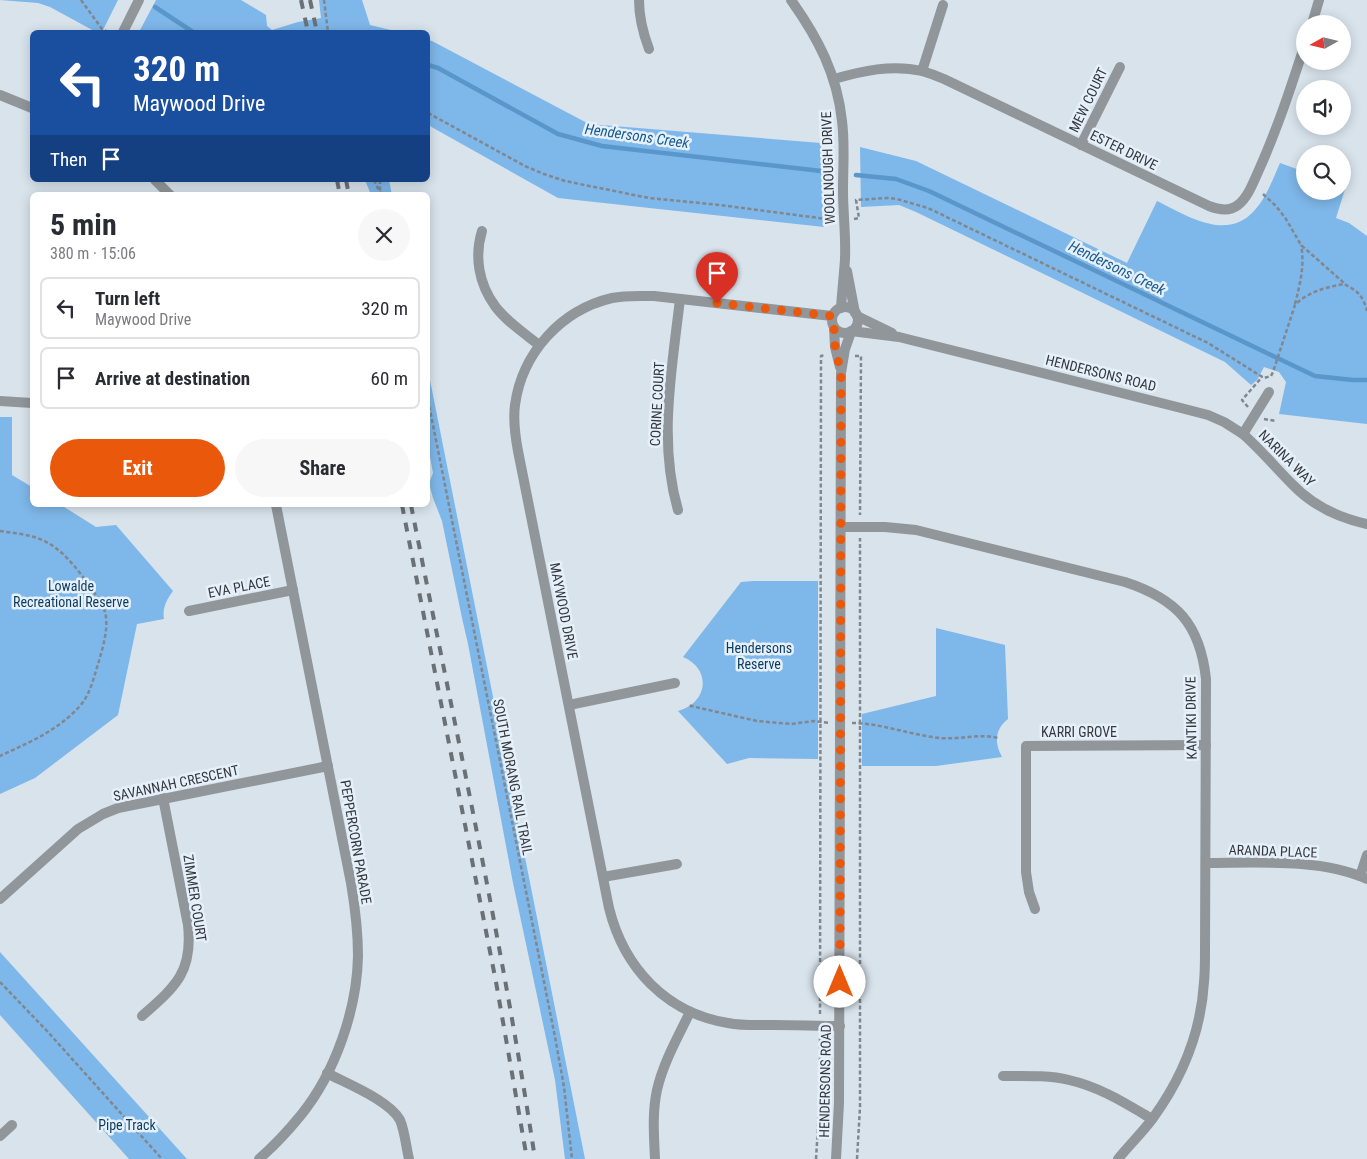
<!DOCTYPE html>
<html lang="en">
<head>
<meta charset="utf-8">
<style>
	:root { --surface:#fff; --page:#f7f7f7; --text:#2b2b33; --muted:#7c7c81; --line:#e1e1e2; --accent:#ea580c }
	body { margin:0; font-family:"Roboto Condensed",sans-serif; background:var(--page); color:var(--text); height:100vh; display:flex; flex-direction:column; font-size:19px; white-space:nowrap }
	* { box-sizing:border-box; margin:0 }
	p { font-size:16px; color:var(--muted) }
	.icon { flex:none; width:28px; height:28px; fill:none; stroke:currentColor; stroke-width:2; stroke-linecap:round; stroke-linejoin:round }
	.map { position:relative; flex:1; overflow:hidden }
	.panel { position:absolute; left:30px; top:192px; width:400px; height:315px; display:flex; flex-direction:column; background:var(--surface); border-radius:8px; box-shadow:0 2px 12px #0003 }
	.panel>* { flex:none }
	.top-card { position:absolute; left:30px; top:30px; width:400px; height:152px; border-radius:8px; box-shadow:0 2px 12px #0003; background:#1a4fa0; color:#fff; overflow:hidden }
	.needle { width:32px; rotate:262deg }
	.buttons { position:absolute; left:1296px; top:15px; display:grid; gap:10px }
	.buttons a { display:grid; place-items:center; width:55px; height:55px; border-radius:50%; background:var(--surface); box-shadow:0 2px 12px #0003; font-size:25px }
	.pin { position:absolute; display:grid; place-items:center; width:42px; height:42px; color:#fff; margin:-51px -21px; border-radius:50% 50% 50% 0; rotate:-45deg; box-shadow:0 0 5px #0007 }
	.pin .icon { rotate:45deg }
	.me { position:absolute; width:55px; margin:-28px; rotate:0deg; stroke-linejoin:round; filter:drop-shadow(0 0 4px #0008) }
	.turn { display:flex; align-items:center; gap:18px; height:105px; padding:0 20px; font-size:22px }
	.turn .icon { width:65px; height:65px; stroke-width:2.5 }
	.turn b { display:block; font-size:35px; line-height:42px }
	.then { display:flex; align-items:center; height:48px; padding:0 20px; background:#0003; gap:10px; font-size:19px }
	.round { display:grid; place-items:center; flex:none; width:52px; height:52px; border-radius:26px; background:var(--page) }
	.headline { display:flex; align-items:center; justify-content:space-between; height:85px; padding:0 20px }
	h1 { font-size:30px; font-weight:700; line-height:38px }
	.button { display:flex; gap:10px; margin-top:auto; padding:10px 20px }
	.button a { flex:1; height:58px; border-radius:30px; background:var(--accent); color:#fff; font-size:20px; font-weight:700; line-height:58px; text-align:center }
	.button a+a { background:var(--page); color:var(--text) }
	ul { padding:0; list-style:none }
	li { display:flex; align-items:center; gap:15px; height:62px; margin:0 10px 8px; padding:0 10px; border:2px solid var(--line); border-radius:8px }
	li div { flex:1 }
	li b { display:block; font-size:19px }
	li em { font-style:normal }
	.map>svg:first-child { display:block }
</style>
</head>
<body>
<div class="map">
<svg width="1367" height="1159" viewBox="0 0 1367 1159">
	<rect width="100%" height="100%" fill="#d8e3ec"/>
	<!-- green -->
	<g fill="#7eb7e9">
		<path d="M 0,0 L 118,0 L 102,32 L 96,32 L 50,7 L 38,3 Z"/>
		<path d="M 156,0 L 241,0 L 266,15 L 267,26 L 272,30 L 298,22 L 321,18 L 319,0 L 362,0 L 370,25 L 399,32 L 139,32 Z"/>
		<path d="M 428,40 L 432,41 L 589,124 L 821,143 L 824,227 L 558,198 L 428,125 Z"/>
		<path d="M 860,147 L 916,161 L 1127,263 L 1157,201 C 1186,215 1226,242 1254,211 C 1266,198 1273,179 1280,163 L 1305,172 L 1305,191 L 1342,191 L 1343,184 L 1346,186 L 1336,218 L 1349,223 L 1367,236 L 1367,424 L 1279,414 L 1286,382 L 1279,372 L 1264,367 L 1257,380 L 1251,385 L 1225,362 L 916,212 L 899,205 L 861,207 Z"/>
		<path d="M 365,180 L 389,180 L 392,195 L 371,195 Z"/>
		<path d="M 428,370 L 585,1159 L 565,1159 L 555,1080 L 513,883 L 468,644 L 462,618 L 442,521 L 433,498 L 429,483 L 433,473 L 428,446 Z"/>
		<path d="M 0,417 L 12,417 L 12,475 L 32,487 L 32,505 L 61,505 L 96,527 L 116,525 L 173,591 C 167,599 162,608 164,619 L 137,624 L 118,715 L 35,778 L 0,794 Z"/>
		<path d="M 753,581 L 818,581 L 818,759 L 749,758 L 727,764 L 678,711 C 708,703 712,669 683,657 L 741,582 Z"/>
		<path d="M 936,628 L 1005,645 L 1008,719 C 995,729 994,743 1002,757 L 936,766 L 862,766 L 862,714 L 936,696 Z"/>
		<path d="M 0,952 L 187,1159 L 129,1159 L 0,1015 Z"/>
	</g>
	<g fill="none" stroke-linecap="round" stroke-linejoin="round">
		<!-- stream -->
		<g stroke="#5a96ca" stroke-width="4.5">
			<path d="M 155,7 L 193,32"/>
			<path d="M 428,65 L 438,68 L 558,134 L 602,146 L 830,172"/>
			<path d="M 856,175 L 896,179 L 929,191 L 1315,376 L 1353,380 L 1367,380"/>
		</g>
		<!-- path -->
		<g stroke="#80878e" stroke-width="2.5" stroke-dasharray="4 2.5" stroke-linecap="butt">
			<path d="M 81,0 L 102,29 L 108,32"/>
			<path d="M 324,0 L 328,32"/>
			<path d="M 428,113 L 525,166 L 544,174 L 565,181 L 649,198 L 720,205 L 834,220"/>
			<path d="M 374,180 L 381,195"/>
			<path d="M 380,180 L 380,191"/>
			<path d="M 1263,194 L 1276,206 L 1286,219 L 1301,245 L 1344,283"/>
			<path d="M 854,219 L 859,218 L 856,200 L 888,198 L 897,199 L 928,208 L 1208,343 L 1264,378 L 1271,376 L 1273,372 L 1295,305 C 1307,292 1327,287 1344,284 C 1358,291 1363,296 1367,311"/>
			<path d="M 1295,304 C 1300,284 1305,265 1301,245"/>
			<path d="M 855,356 L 861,356 L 860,515"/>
			<path d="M 428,400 L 555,1037 L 564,1087 L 572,1159"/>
			<path d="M 1248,407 L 1242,400 L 1262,377"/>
			<path d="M 1264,419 L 1276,421"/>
			<path d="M 0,531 C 12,533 26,534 37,538 C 61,546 76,568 90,586 C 95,594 102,603 105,612 C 109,628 103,646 99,661 C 94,676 91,693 80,706 C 57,731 30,742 0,756"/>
			<path d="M 690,705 L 691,706 L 757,721 L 791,724 L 814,721 L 829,723"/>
			<path d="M 852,723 C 881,723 910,735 940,738 C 960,740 979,733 998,738"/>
			<path d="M 0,982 L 47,1031 L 162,1159"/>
			<path d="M 820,1014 L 821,356 L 825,355"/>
			<path d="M 816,1159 L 820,1094 L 820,1037"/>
			<path d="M 857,1159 L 860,1107 L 860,538"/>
		</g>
		<!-- minor -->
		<g stroke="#91969a" stroke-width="10">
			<path d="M 639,0 C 639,18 643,33 649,49"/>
			<path d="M 791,0 C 818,38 837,74 842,121 C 845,144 843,167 843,190 C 843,213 846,236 845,259 C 844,275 842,292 841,308"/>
			<path d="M 1312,24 L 1319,0"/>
			<path d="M 123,32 L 139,0"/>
			<path d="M 922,71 L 943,5"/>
			<path d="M 834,79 C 862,71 892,64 922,71 C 929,73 937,76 944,79 L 1209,206 C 1219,210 1229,212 1238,205 C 1248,197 1253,183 1258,172 C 1277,130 1291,87 1305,44"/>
			<path d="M 0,95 L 32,108"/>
			<path d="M 1081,145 L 1120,67"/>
			<path d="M 155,180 L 170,195"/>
			<path d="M 482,231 C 474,257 479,284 495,306 C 506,321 524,333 539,345"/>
			<path d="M 847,271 L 855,313"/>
			<circle cx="845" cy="320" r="13"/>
			<path d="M 832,316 L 654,296 C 640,296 626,295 612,298 C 561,310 522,353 515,405 C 513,420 515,435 518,451 L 609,908 C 624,968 666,1013 728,1023 C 743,1026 759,1025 774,1025 C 796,1025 818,1026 840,1026"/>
			<path d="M 857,316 L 892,333"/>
			<path d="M 834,328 L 835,347 L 840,367"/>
			<path d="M 851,331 L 899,337 L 1181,408 L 1208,415 L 1224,422 L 1243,434 L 1269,392"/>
			<path d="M 0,401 L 32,403"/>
			<path d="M 1243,434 C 1261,450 1276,468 1292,484 C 1312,505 1339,518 1367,524"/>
			<path d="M 678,510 C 658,441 672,369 680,299"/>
			<path d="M 841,527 L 885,527 L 916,530 L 1125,582 C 1177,599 1200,624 1206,679 L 1205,951 C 1205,961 1205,972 1204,982 C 1201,1032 1182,1078 1153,1118 C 1143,1132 1129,1145 1118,1159"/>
			<path d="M 189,611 L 293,590"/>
			<path d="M 569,705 L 675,683"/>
			<path d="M 1206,863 C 1256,863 1321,858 1367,879"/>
			<path d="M 1360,876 L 1367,855"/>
			<path d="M 603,877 L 677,864"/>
			<path d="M 0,899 L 78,829 L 103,814 L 118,808 L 328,766"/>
			<path d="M 1035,909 L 1029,892 L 1026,872 L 1026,746 L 1206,745"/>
			<path d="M 142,1016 C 176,986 193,972 188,925 L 163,798"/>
			<path d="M 327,1073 C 347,1084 389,1100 400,1120 C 405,1132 406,1147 409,1159"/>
			<path d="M 1003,1076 C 1025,1076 1048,1075 1069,1080 C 1100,1087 1125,1103 1152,1119"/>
			<path d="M 0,1136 L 12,1125"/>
			<path d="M 259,1159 C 274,1146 288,1131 301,1115 C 335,1073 357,1010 358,956 C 358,931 355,907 351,883 L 276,505"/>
			<path d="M 655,1159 C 654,1136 652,1113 657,1090 C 663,1063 678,1037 690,1012"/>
			<path d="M 836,1159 L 839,1103 L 841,373 L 845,349 L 851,332"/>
		</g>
		<!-- rail -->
		<g stroke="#6a7076" stroke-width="4" stroke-dasharray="9 9" stroke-linecap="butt">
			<path d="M 301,0 L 308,32"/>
			<path d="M 310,0 L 317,32"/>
			<path d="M 337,180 L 340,195"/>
			<path d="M 346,180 L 349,195"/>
			<path d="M 402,505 L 496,982 L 527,1159"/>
			<path d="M 411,505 C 454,723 502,940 535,1159"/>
		</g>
	</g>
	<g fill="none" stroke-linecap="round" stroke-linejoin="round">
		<!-- route -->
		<path stroke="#ea580c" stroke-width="9" stroke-dasharray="0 16.2" d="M 717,303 L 832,316 L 832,320 L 834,328 L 835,347 L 841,373 L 840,982"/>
	</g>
	<g text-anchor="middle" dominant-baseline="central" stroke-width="5" stroke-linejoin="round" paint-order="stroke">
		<!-- street labels -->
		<g font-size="14" fill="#35393d" stroke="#e6f0fa">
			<text transform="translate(1088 100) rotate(-64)">MEW COURT</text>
			<text transform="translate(1124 150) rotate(26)">ESTER DRIVE</text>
			<text transform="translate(828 168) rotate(-92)">WOOLNOUGH DRIVE</text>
			<text transform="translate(1101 373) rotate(14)">HENDERSONS ROAD</text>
			<text transform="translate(657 404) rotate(-87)">CORINE COURT</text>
			<text transform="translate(1287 458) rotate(45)">NARINA WAY</text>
			<text transform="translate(239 587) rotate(-11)">EVA PLACE</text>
			<text transform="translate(564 611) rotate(79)">MAYWOOD DRIVE</text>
			<text transform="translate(1191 718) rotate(-91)">KANTIKI DRIVE</text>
			<text x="1079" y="732">KARRI GROVE</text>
			<text transform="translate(513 777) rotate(79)">SOUTH MORANG RAIL TRAIL</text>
			<text transform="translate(176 783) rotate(-12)">SAVANNAH CRESCENT</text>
			<text transform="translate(356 842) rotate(80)">PEPPERCORN PARADE</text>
			<text transform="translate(1273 851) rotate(2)">ARANDA PLACE</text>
			<text transform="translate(195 898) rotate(81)">ZIMMER COURT</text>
			<text transform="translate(825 1081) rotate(-89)">HENDERSONS ROAD</text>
		</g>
		<!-- park labels -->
		<g font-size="14" fill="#0c3b5e" stroke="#e6f0fa">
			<text x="71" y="586">Lowalde<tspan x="71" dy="16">Recreational Reserve</tspan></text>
			<text x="759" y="648">Hendersons<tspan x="759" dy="16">Reserve</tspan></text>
			<text x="127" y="1125">Pipe Track</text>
		</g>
		<!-- water labels -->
		<g font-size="15" font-style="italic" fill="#195c8e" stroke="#e6f0fa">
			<text transform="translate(637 136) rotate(8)">Hendersons Creek</text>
			<text transform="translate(1117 268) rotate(26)">Hendersons Creek</text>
		</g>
	</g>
</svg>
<div class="buttons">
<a><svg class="needle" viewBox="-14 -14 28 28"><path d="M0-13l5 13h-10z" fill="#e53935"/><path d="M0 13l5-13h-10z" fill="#7c7c81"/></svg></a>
<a><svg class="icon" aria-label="sound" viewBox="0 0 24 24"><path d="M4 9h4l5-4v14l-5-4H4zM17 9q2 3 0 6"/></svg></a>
<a><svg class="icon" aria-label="search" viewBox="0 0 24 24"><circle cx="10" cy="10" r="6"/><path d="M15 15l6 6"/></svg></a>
</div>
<div class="pin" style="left:717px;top:303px;background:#d93025"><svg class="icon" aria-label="arrive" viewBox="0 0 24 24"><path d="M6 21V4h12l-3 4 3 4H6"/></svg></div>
<svg class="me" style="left:840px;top:982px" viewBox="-20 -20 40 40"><circle r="19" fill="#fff"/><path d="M0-13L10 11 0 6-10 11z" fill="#ea580c"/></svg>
<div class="top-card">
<div class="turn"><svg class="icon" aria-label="left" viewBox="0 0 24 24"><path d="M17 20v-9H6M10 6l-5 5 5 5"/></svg><div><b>320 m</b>Maywood Drive</div></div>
<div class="then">Then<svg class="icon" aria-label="arrive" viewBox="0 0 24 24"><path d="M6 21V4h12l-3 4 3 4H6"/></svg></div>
</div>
<section class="panel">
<div class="headline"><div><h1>5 min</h1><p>380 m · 15:06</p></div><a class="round"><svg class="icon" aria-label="close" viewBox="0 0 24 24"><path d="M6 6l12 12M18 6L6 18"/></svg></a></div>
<ul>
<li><svg class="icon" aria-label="left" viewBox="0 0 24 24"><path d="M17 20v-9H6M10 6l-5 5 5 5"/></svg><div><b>Turn left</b><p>Maywood Drive</p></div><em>320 m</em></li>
<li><svg class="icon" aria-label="arrive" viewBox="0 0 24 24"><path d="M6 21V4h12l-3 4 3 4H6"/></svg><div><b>Arrive at destination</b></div><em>60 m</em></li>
</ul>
<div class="button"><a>Exit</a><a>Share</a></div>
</section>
</div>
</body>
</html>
